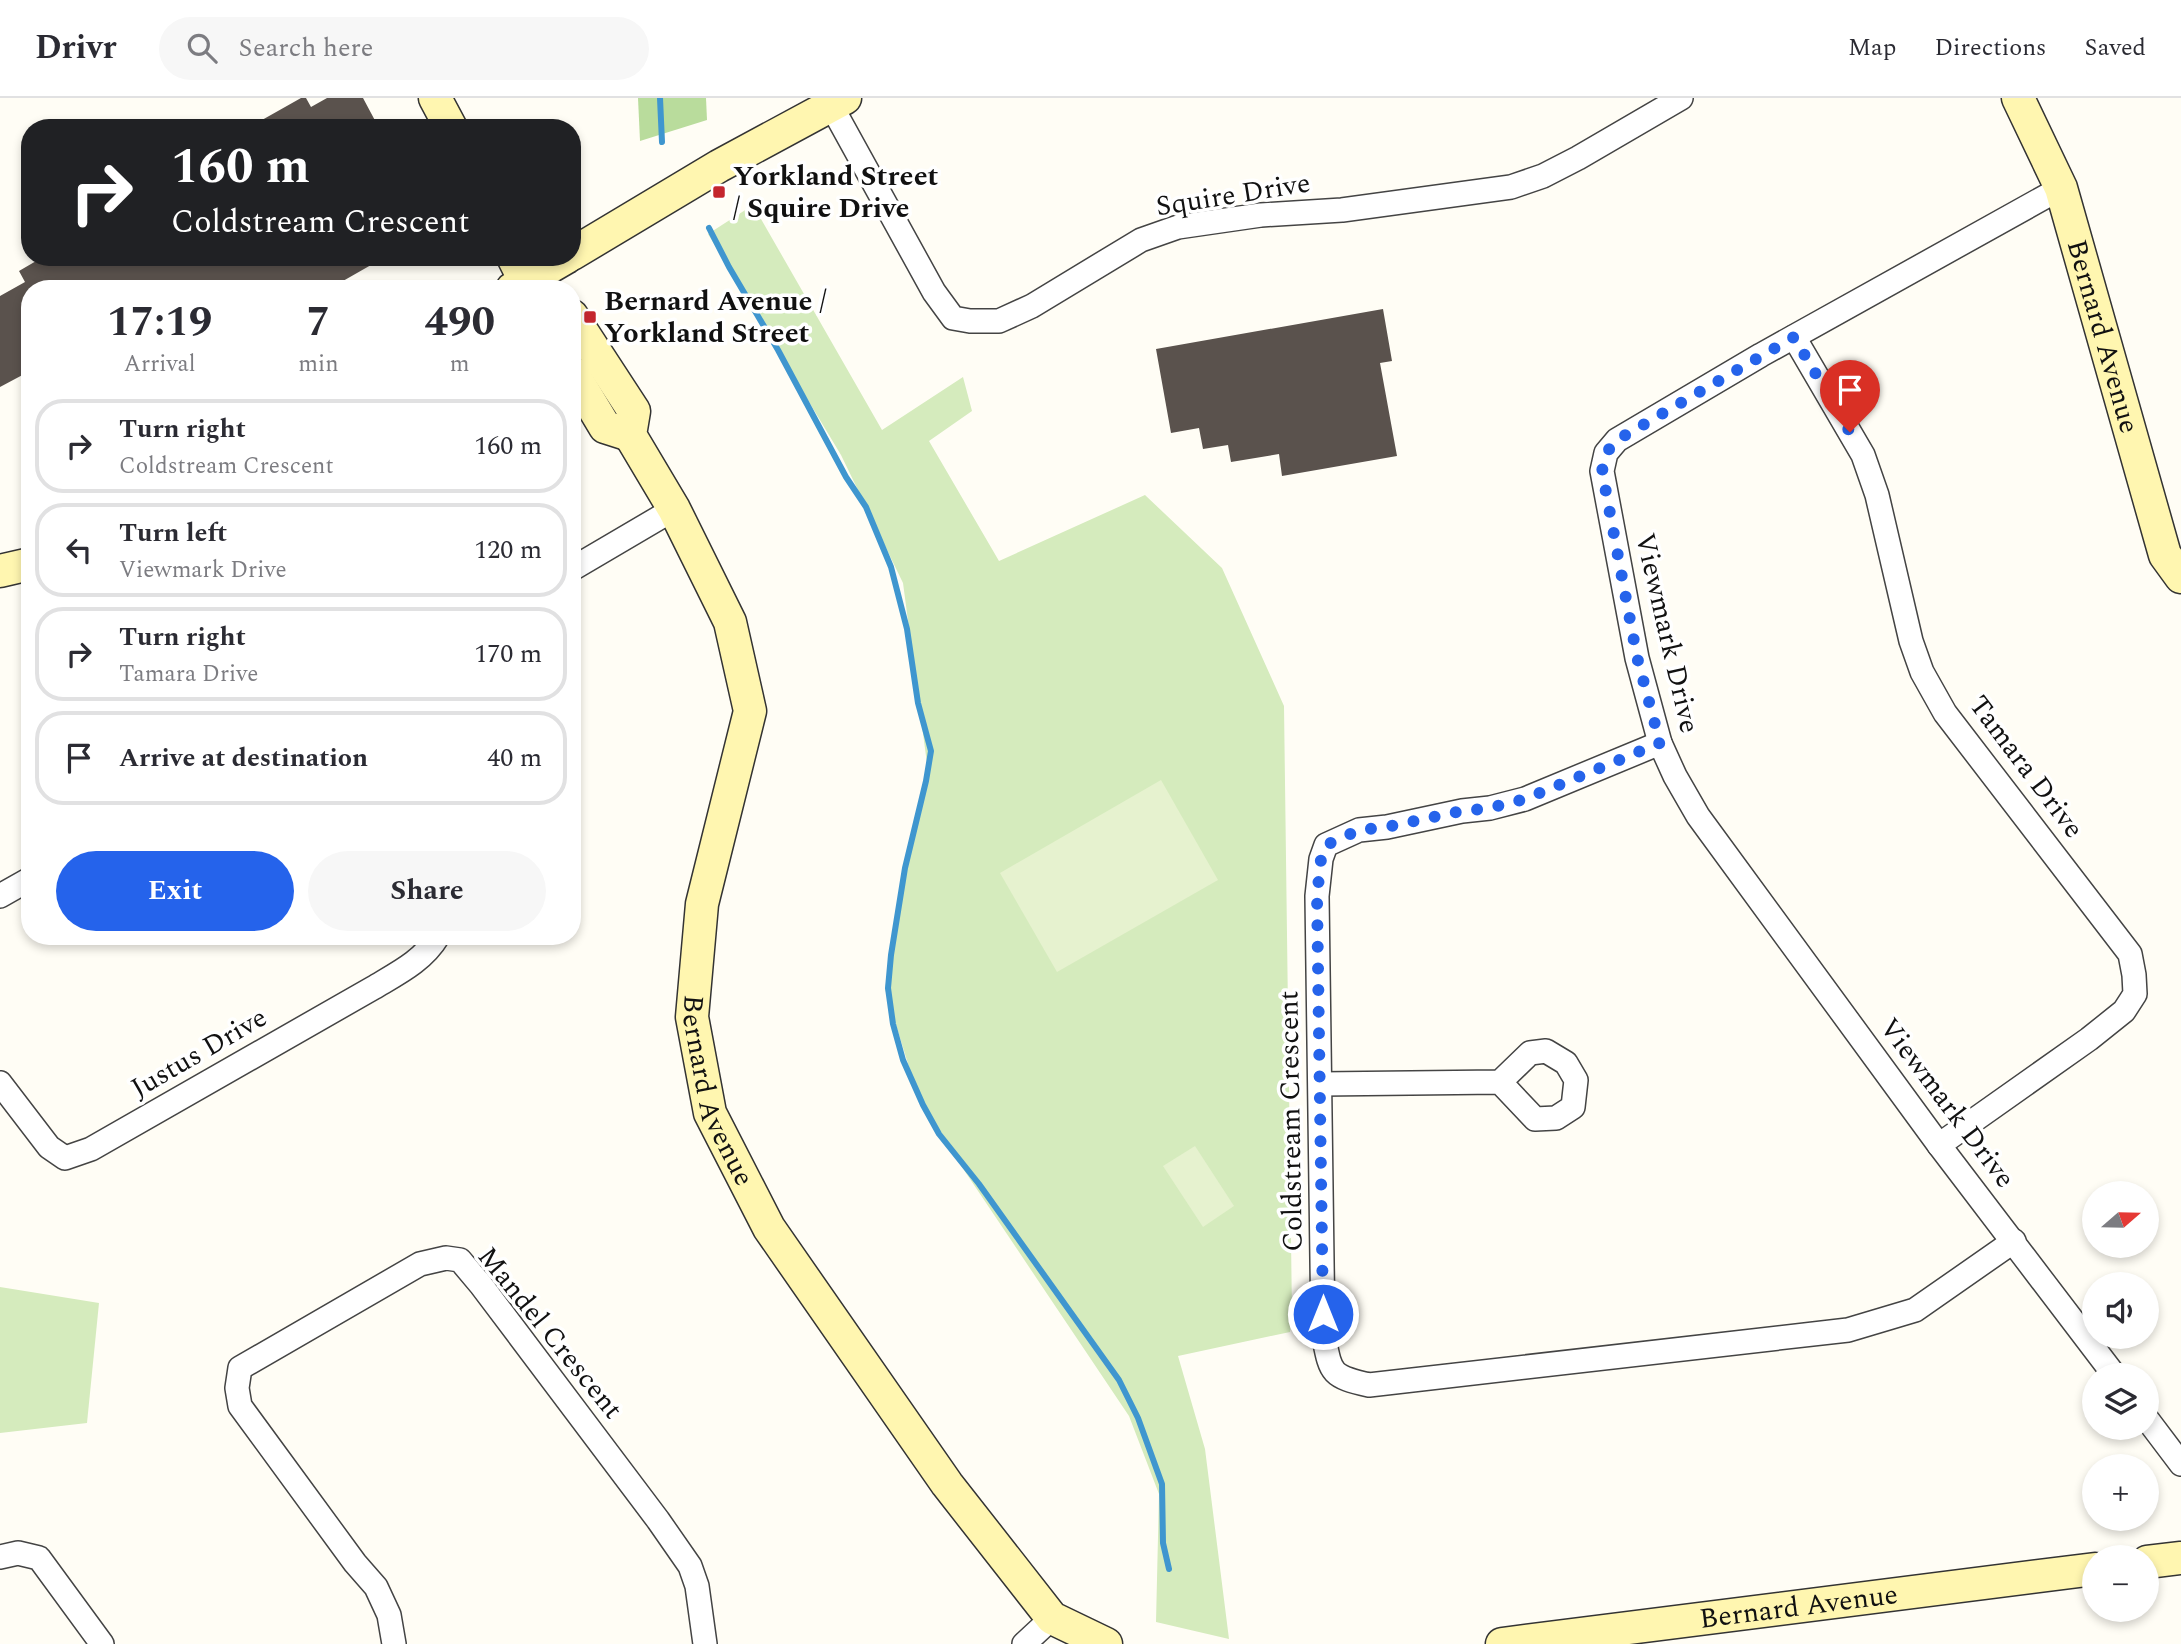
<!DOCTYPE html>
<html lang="en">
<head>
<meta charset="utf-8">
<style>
	:root { --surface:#fff; --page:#f7f7f7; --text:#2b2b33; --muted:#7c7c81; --line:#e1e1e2; --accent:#2563eb }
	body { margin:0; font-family:Spectral,serif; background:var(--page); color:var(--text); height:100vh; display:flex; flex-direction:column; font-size:26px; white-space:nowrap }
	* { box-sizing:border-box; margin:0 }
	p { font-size:23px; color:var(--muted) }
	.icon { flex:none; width:38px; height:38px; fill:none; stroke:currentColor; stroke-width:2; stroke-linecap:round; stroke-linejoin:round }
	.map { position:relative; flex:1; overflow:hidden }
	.panel { position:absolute; left:21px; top:182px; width:560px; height:665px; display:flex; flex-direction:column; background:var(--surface); border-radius:28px; box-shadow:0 4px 10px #0003 }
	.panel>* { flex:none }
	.top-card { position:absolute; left:21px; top:21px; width:560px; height:147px; border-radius:28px; box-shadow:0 4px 10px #0003; background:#202124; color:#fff; overflow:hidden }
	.needle { width:46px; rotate:70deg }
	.tools { position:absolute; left:2082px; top:1083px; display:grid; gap:14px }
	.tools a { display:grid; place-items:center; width:77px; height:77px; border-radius:50%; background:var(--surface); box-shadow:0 4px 10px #0003; font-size:35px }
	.pin { position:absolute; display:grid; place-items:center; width:60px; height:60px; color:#fff; margin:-72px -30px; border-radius:50% 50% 50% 0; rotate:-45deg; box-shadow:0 0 7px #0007 }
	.pin .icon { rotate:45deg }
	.me { position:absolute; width:77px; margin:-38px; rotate:0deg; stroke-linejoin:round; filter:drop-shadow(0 0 5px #0008) }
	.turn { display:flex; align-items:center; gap:24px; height:147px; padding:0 35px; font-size:32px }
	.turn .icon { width:91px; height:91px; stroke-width:2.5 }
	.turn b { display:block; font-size:49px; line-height:60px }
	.eta { display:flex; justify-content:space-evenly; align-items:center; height:119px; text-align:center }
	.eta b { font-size:42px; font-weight:700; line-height:49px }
	.primary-button { display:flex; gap:14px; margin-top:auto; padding:14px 35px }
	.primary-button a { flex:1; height:80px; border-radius:42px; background:var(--accent); color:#fff; font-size:28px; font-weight:700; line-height:80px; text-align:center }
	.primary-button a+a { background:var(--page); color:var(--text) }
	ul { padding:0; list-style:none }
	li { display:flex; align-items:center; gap:21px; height:94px; margin:0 14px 10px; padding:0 21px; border:4px solid var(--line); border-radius:28px }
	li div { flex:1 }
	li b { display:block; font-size:26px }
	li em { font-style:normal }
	header { display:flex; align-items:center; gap:42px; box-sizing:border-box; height:98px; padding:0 35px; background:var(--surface); border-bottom:2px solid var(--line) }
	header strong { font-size:33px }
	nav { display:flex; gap:38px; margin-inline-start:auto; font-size:24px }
	.search { width:490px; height:63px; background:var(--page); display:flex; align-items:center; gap:18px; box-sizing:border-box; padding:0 24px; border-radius:38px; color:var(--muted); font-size:26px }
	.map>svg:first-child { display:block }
</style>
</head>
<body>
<header>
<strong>Drivr</strong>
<div class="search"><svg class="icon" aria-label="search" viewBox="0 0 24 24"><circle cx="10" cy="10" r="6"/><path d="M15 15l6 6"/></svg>Search here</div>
<nav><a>Map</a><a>Directions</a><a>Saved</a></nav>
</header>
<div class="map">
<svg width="2181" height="1546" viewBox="0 0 2181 1546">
	<rect width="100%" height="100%" fill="#fffdf5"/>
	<!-- green -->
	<g fill="#d5ebbd">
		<path d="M 753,107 L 882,332 L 963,279 L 972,313 L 929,343 L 999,463 L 1145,397 L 1222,470 L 1284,608 L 1292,1217 L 1290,1234 L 1178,1258 L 1205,1351 L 1229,1541 L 1156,1524 L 1159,1396 L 1129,1318 L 921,1008 L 885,891 L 901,794 L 928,673 L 903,485 L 841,357 L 708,136 Z"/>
		<path d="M 0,1189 L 99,1205 L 87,1325 L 0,1335 Z"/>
	</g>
	<!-- forest -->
	<path fill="#b9dc9c" d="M 638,0 L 706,0 L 707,22 L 640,43 Z"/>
	<!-- pitch -->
	<g fill="#e6f2cf">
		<path d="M 1161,682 L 1218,782 L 1057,874 L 1000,775 Z"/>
		<path d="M 1195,1048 L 1234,1108 L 1203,1129 L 1163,1068 Z"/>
	</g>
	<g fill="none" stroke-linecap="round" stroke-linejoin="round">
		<!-- stream -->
		<g stroke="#3f96cf" stroke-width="6">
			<path d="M 660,0 L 662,44"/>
			<path d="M 709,130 L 729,169 L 778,252 L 846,379 L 866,409 L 891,469 L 907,531 L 918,605 L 931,653 L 926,683 L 905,770 L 891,857 L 888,890 L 893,926 L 903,962 L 923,1007 L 939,1036 L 979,1086 L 1119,1282 L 1138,1320 L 1162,1386 L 1163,1445 L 1169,1471"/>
		</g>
	</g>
	<!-- building -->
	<g fill="#5a524d">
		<path d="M 301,0 L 306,0 L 311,9 L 327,0 L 363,0 L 379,30 L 248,30 Z"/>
		<path d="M 43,159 L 385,159 L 329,191 L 30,191 L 30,273 L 0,289 L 0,198 L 25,184 L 19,173 Z"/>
		<path d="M 1383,211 L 1392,263 L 1380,265 L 1397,358 L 1282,378 L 1279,356 L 1231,364 L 1228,347 L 1203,351 L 1199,330 L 1171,335 L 1156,251 Z"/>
	</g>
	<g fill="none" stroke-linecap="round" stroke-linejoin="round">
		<defs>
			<g id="street">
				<path d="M 827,0 L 934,194 L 953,220 L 970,223 L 999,223 L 1032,208 L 1141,142 L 1178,129 L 1261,117 L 1342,112 L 1511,89 L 1543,78 L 1578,60 L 1681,0"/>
				<path d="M 2061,90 L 1761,257 L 1617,342 L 1606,355 L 1602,373 L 1637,560 L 1660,645 L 1675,678 L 1698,718 L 1939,1047 L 2115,1278"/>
				<path d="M 1794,239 L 1863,357 L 1877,397 L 1911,543 L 1922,574 L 1945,615 L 2130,856 L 2134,877 L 2135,896 L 2124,913 L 2089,941 L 1939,1047"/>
				<path d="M 572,471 L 674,411"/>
				<path d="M 1660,645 L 1525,701 L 1490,710 L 1462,713 L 1387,729 L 1359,732 L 1326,747 L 1321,761 L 1317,798 L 1323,1235 C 1331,1275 1329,1278 1369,1287 L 1848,1232 L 1915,1212 L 2014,1143"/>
				<path d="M 0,798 L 30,781"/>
				<path d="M 0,985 L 49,1049 L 65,1060 L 91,1051 L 373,890 C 398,875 423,863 438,838"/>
				<path d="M 1321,986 L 1500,984 L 1530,955 L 1546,953 L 1566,965 L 1576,982 L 1573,1009 L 1556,1020 L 1535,1021 L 1500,984"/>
				<path d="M 2147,1321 L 2181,1366"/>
				<path d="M 0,1459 L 18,1455 L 39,1460 L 102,1546"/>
				<path d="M 394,1546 L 389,1517 L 376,1489 L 355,1465 L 240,1308 L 237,1290 L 240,1270 L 420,1166 L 446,1160 L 460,1162 L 481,1187 L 658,1422 L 690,1468 L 697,1488 L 705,1546"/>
				<path d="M 1024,1546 L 1052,1520"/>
			</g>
			<g id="secondary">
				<path d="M 435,0 L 451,30"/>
				<path id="s1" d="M 2018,0 L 2061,90 L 2165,457 L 2181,479"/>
				<path d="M 572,156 L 719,68 L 845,0"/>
				<path d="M 513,159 L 529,191"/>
				<path d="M 512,191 L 567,159"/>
				<path id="s2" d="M 572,218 L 634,313 L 630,337 L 674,411 L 730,524 L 750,613 L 702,806 L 692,919 L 710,1015 L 769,1130 L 947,1386 L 1052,1520 L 1106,1546"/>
				<path d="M 572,274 L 605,329 L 630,337"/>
				<path d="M 0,473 L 30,466"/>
				<path d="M 2147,1464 L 2181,1460"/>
				<path id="s3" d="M 1502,1546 L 2095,1471"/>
			</g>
		</defs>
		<!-- street casing -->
		<use href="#street" stroke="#444" stroke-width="26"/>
		<!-- secondary casing -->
		<use href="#secondary" stroke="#333" stroke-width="35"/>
		<!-- street -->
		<use href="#street" stroke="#fff" stroke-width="23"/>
		<!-- secondary -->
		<use href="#secondary" stroke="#fff6b0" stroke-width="32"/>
	</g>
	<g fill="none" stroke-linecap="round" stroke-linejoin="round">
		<!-- route -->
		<path stroke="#2563eb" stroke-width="12" stroke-dasharray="0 21.6" d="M 1323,1216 L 1317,798 L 1321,761 L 1326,747 L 1359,732 L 1387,729 L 1462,713 L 1490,710 L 1525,701 L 1660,645 L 1637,559 L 1602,373 L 1606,355 L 1617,342 L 1794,239 L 1850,334"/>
	</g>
	<!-- markers -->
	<g fill="#c4262e" stroke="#fff" stroke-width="2.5">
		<rect x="712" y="87" width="14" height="14" rx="3.5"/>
		<rect x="583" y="212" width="14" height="14" rx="3.5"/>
	</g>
	<g text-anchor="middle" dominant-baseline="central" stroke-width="7" stroke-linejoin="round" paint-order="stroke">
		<!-- poi labels -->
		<g font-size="28" font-weight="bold" fill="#111" stroke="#fff" text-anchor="start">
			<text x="733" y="78">Yorkland Street<tspan x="733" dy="32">/ Squire Drive</tspan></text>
			<text x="604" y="203">Bernard Avenue /<tspan x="604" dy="32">Yorkland Street</tspan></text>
		</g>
		<!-- street labels -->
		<g font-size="28" fill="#111" stroke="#fff">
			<text transform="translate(1233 97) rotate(-9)">Squire Drive</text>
			<text stroke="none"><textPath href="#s1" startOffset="254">Bernard Avenue</textPath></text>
			<text transform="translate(1667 535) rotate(77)">Viewmark Drive</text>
			<text transform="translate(2026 669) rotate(53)">Tamara Drive</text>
			<text transform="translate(199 955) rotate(-30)">Justus Drive</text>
			<text stroke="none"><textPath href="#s2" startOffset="831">Bernard Avenue</textPath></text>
			<text transform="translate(1947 1005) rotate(53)">Viewmark Drive</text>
			<text transform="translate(1291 1023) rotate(-91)">Coldstream Crescent</text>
			<text transform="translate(550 1235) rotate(51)">Mandel Crescent</text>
			<text stroke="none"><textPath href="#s3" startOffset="299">Bernard Avenue</textPath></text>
		</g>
	</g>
</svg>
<div class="tools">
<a><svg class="needle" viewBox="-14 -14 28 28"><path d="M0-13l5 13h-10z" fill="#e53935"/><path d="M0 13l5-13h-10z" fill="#7c7c81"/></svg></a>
<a><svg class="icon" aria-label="sound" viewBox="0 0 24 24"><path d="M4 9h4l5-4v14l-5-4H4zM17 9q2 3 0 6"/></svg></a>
<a><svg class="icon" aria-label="layers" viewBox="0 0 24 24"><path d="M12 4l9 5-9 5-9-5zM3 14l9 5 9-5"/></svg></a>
<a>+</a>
<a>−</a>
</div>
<div class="pin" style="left:1850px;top:334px;background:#d93025"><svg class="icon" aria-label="arrive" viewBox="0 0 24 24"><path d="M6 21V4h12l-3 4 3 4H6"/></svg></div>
<svg class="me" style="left:1323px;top:1216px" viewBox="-20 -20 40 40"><circle r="17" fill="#2563eb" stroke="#fff" stroke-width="3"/><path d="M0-11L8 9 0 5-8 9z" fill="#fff"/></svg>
<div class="top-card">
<div class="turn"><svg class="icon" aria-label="right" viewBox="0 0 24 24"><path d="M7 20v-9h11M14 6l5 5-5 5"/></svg><div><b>160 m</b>Coldstream Crescent</div></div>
</div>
<section class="panel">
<div class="eta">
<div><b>17:19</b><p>Arrival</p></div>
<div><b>7</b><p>min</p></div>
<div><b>490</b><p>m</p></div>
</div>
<ul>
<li><svg class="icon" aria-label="right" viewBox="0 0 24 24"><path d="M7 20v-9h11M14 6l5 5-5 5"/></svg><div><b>Turn right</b><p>Coldstream Crescent</p></div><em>160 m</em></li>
<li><svg class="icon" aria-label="left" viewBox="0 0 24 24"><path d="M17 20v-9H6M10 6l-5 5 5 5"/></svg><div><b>Turn left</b><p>Viewmark Drive</p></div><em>120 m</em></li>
<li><svg class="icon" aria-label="right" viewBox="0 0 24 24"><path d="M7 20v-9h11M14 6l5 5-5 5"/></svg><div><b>Turn right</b><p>Tamara Drive</p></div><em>170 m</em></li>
<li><svg class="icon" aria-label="arrive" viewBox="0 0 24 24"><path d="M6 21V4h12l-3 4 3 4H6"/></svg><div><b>Arrive at destination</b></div><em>40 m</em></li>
</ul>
<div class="primary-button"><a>Exit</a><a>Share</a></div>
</section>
</div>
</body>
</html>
